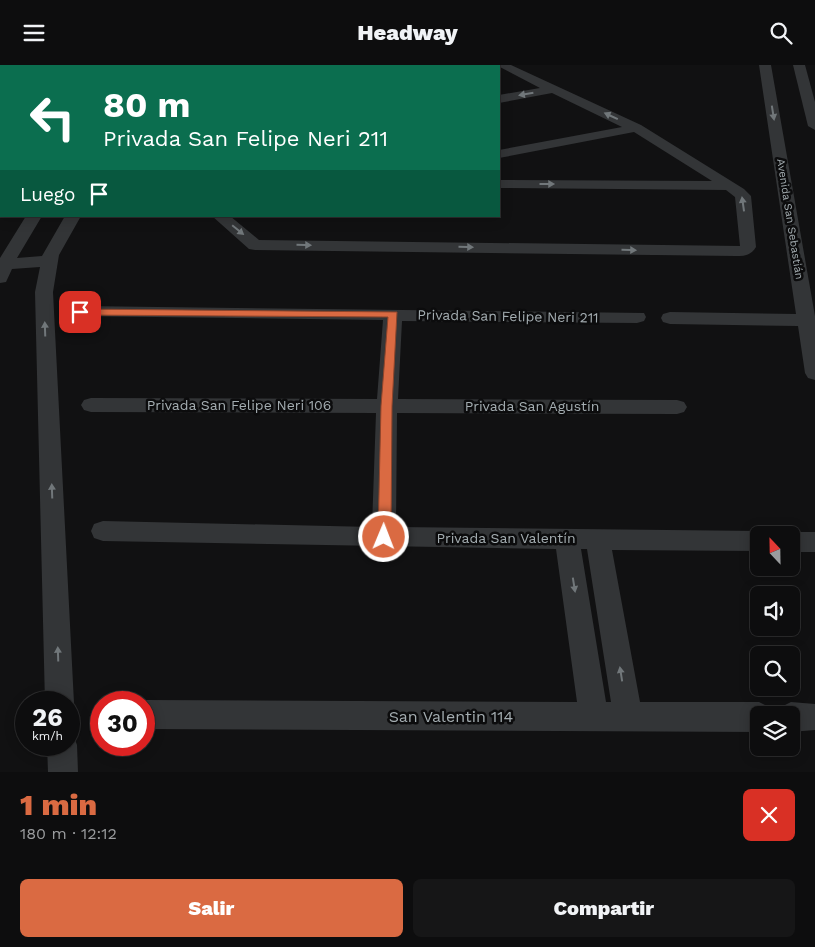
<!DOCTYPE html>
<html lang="es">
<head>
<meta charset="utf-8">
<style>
	:root { --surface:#0d0d0e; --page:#161617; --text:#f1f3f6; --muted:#9a9c9e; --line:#2d2d2e; --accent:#da6a42 }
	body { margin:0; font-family:"Work Sans",sans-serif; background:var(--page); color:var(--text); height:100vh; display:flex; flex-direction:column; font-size:19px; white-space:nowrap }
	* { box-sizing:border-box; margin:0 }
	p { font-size:16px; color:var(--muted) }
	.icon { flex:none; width:28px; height:28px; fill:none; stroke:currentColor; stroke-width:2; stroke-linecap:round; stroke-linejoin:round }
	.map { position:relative; height:707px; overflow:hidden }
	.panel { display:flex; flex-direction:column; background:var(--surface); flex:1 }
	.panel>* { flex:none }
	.guide { position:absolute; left:0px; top:0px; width:500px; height:152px; box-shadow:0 2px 12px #0003,0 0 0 1px var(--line); background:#0b6e4f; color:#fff; overflow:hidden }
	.needle { width:32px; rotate:338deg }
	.tools { position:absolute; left:750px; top:461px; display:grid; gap:10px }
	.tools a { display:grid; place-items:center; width:50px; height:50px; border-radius:8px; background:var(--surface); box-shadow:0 2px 12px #0003,0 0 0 1px var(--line); font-size:25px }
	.speed { position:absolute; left:15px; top:626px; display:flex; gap:10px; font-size:25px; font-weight:700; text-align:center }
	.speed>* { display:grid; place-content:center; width:65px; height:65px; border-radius:50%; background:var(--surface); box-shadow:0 2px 12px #0003,0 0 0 1px var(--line); line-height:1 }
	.speed small { font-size:12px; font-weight:400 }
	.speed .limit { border:8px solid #d22; background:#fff; color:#111 }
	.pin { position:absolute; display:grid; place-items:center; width:42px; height:42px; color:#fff; margin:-21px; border-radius:10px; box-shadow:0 2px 8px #0006 }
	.me { position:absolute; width:55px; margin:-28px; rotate:1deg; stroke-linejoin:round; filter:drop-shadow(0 0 4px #0008) }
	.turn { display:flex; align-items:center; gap:18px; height:105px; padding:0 20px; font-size:22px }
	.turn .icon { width:65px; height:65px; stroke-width:2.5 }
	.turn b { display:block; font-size:35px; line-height:42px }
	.then { display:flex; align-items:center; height:48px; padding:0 20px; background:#0003; gap:10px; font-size:19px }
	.round { display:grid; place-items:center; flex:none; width:52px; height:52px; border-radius:8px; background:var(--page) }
	.head { display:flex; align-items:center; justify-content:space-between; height:85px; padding:0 20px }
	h1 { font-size:30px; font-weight:800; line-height:38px; color:var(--accent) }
	.cta { display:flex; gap:10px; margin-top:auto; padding:10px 20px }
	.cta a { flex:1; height:58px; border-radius:8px; background:var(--accent); color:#fff; font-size:20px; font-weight:800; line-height:58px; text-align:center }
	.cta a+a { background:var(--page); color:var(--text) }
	header { display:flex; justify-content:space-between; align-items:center; height:65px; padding:0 20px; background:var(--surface); font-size:22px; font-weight:800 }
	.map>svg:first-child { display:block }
</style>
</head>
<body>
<header><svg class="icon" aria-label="menu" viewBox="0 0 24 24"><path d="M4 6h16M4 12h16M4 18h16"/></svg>Headway<svg class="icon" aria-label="search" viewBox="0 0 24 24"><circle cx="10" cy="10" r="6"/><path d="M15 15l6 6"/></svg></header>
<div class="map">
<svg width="815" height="707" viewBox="0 0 815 707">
	<rect width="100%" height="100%" fill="#111112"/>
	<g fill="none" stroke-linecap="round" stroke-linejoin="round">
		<!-- street -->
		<g fill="#333537" fill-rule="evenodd">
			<rect x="117" y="0" width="12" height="1"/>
			<path d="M 496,0 L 511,0 L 641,60 L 744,124 L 751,131 L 756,182 C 751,190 746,191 736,191 L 255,185 L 249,184 L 212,151 L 230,151 L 259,175 L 740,181 L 735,132 L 726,125 L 499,123 L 499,115 L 712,116 L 634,67 L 499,93 L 499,85 L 622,62 L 552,28 L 499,38 L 499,30 L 540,23 Z"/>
			<path d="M 759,0 L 771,0 L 815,251 L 815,315 L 808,313 L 805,308 L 798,261 L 670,259 L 663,257 L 661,253 L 663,249 L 670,247 L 796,249 Z"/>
			<path d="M 793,0 L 805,0 L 815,37 L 815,65 L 808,61 Z"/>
			<rect x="0" y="21" width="1" height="8"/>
			<path d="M 26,151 L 42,151 L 17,193 L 42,191 L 65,151 L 81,151 L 59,190 L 53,227 L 74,638 L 69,649 L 69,638 L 45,638 L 35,227 L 40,202 L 12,204 L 6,217 L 0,218 L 0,193 Z"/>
			<path d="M 80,241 L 644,248 L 646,252 L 644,256 L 637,258 L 402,256 L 398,334 L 677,335 L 684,337 L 687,342 L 684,347 L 677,349 L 397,348 L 396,462 L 759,466 L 768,469 L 759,470 L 759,486 L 612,485 L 640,637 L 759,637 L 769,642 L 773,650 L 759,650 L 759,667 L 144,664 L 144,638 L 139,638 L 144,635 L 577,637 L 556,484 L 103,476 L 94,473 L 91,466 L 94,459 L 103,456 L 372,462 L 376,348 L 91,347 L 84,345 L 81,340 L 84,335 L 91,333 L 377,334 L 383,255 L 74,251 L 71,247 L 74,243 ZM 581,484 L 587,484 L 611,637 L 606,637 Z"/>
			<path d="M 791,467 L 815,467 L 815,487 L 791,487 L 791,470 L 782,470 Z"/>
			<path d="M 791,637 L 815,639 L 815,665 L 791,667 L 791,650 L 777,650 L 781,642 Z"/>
			<path d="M 69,668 L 73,669 L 77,680 L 78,707 L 48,707 L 47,680 L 69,680 Z"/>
		</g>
	</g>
	<!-- one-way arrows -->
	<defs><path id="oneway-solid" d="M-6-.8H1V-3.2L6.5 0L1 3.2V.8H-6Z" transform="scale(1.25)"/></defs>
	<g fill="#71777a">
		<use href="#oneway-solid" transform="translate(526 29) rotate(170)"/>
		<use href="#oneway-solid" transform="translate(773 48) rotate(81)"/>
		<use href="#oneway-solid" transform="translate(611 51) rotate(-155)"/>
		<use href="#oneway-solid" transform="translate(547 119)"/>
		<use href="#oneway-solid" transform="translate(743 139) rotate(-98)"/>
		<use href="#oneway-solid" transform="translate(238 165) rotate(39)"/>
		<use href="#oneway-solid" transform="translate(304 180) rotate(1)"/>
		<use href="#oneway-solid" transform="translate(466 182) rotate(1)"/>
		<use href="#oneway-solid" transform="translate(629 185) rotate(1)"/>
		<use href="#oneway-solid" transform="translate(45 264) rotate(-92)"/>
		<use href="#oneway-solid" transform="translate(52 426) rotate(-92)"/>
		<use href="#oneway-solid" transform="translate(574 520) rotate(81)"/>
		<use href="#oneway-solid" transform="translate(58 589) rotate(-92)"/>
		<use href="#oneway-solid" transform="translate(621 609) rotate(-99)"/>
	</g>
	<!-- route -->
	<path fill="#da6a42" stroke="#8e452b" d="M 77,244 L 397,247 L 392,341 L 391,472 L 389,476 L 384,478 L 378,472 L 381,341 L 388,252 L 80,250 L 77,249 Z"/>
	<g text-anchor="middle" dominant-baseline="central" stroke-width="5" stroke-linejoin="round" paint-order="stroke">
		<!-- far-street labels -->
		<g font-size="11" fill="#a4adb1" stroke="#0c0c0d">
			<text transform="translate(790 154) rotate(81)">Avenida San Sebastián</text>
		</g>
		<!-- street labels -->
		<g font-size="14" fill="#a4adb1" stroke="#0c0c0d">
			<text transform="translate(508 251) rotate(1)">Privada San Felipe Neri 211</text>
			<text x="239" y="340">Privada San Felipe Neri 106</text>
			<text x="532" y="341">Privada San Agustín</text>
			<text x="506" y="473">Privada San Valentín</text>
		</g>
		<!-- near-street labels -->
		<g font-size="16" fill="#a4adb1" stroke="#0c0c0d">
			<text x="451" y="651">San Valentin 114</text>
		</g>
	</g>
</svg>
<div class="tools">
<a><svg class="needle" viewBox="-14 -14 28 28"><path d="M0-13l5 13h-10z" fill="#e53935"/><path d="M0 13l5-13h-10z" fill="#9a9c9e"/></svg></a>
<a><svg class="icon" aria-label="sound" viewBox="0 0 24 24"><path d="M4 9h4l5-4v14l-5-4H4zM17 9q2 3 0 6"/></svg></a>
<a><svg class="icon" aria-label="search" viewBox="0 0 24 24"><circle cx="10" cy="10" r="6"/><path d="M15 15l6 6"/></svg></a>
<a><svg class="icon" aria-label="layers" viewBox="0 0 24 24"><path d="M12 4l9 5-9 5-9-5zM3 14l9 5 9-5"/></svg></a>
</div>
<div class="speed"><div>26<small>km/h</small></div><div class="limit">30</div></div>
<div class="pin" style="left:80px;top:247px;background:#d93025"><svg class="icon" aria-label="arrive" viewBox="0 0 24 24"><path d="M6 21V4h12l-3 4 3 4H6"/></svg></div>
<svg class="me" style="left:384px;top:472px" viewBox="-20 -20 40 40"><circle r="17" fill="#da6a42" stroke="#fff" stroke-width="3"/><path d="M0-11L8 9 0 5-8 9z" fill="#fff"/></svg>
<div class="guide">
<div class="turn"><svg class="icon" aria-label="left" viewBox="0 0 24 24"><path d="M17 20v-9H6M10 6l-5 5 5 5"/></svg><div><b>80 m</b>Privada San Felipe Neri 211</div></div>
<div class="then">Luego<svg class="icon" aria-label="arrive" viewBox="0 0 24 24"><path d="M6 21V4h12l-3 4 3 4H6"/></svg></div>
</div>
</div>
<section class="panel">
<div class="head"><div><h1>1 min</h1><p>180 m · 12:12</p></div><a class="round" style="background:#d93025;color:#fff"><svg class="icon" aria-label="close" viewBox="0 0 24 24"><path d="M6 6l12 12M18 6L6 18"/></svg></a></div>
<div class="cta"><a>Salir</a><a>Compartir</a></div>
</section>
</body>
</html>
